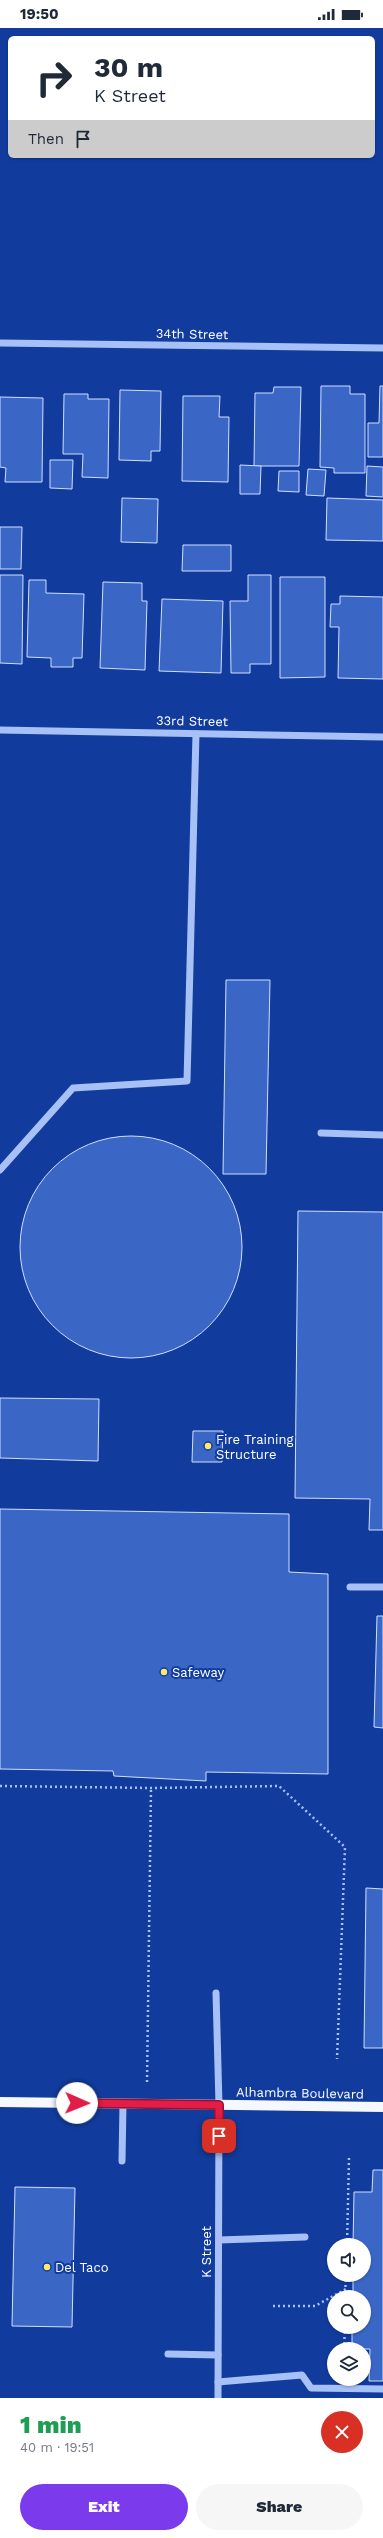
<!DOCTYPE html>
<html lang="en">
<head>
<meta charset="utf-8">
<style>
	:root { --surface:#fff; --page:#f6f6f7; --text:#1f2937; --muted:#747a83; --accent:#7c3aed }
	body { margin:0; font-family:"Work Sans",sans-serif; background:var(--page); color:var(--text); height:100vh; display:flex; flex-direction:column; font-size:15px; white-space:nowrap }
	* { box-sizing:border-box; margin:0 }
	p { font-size:13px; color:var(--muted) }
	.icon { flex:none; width:22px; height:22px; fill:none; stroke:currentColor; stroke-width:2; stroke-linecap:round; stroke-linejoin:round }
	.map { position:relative; height:2370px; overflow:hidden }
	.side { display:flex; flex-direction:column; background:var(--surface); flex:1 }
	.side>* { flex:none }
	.banner { position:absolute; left:8px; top:8px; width:367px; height:122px; border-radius:6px; box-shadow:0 1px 3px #0004; background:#fff; color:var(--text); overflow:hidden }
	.fabs { position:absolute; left:327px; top:2210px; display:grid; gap:8px }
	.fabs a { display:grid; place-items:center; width:44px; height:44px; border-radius:50%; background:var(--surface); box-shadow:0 1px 3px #0004; font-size:20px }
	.pin { position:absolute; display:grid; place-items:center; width:34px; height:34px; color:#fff; margin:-17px; border-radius:8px; box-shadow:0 2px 6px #0006 }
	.me { position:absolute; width:44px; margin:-22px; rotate:91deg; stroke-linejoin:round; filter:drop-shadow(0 0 3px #0008) }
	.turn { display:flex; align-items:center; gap:14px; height:84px; padding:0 20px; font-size:18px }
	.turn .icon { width:52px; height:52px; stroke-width:2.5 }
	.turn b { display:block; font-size:28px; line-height:34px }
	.then { display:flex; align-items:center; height:38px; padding:0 20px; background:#0003; gap:8px; font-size:15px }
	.round { display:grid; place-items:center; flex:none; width:42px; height:42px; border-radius:21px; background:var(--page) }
	.overview { display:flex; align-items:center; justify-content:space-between; height:68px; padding:0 20px }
	h1 { font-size:24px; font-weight:800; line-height:30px; color:#1e9e55 }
	.primary-button { display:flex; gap:8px; margin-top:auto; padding:8px 20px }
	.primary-button a { flex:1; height:46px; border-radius:24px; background:var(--accent); color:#fff; font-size:16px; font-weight:800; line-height:46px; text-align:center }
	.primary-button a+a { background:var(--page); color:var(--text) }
	.status { display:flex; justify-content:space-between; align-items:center; height:28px; padding:0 20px; background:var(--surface); direction:ltr }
	.status svg { height:11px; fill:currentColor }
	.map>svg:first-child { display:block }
</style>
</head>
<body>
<div class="status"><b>19:50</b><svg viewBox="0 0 49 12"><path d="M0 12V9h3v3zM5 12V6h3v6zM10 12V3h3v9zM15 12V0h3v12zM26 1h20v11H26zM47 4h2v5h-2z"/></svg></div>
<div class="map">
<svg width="383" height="2370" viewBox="0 0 383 2370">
	<rect width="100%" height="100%" fill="#113c9e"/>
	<!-- building -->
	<g fill="#3a66c5" stroke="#d0dffe">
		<path d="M 321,358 L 350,358 L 350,366 L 365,366 L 365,445 L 334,445 L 334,440 L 320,439 Z"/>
		<path d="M 380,358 L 383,358 L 383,429 L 368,429 L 368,395 L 379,395 Z"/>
		<path d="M 274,359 L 301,359 L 299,438 L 254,438 L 255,365 L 273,365 Z"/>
		<path d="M 120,362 L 161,363 L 160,423 L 151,423 L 151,433 L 119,432 Z"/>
		<path d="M 64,366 L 88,366 L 88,371 L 109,371 L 108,450 L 82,449 L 83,426 L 63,426 Z"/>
		<path d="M 183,368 L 220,368 L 219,389 L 229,389 L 228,454 L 182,453 Z"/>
		<path d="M 0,369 L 43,370 L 42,454 L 5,454 L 6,440 L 0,439 Z"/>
		<path d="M 50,432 L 73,432 L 72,461 L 50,460 Z"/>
		<path d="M 240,437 L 261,438 L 260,466 L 240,466 Z"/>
		<path d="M 367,438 L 383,439 L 383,469 L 366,468 Z"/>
		<path d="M 308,441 L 326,442 L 324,468 L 306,467 Z"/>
		<path d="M 279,443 L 299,443 L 299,464 L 278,463 Z"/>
		<path d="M 122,470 L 158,471 L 157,515 L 121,514 Z"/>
		<path d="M 327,470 L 383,472 L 383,513 L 326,512 Z"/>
		<path d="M 0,499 L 22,499 L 21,541 L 0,541 Z"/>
		<path d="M 183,517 L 231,517 L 231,543 L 182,543 Z"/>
		<path d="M 0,547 L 23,547 L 22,636 L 0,635 Z"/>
		<path d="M 248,547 L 271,547 L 271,636 L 250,636 L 250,645 L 231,645 L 230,573 L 248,573 Z"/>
		<path d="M 280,549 L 325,549 L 325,649 L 280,650 Z"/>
		<path d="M 29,552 L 46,552 L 46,565 L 84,566 L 82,630 L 73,630 L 73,639 L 51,639 L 51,630 L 27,629 Z"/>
		<path d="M 103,554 L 142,555 L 142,573 L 147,573 L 145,642 L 100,640 Z"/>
		<path d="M 340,568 L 383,569 L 383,651 L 338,650 L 339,599 L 330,599 L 331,576 L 340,576 Z"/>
		<path d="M 162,571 L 223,573 L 221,645 L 159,643 Z"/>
		<path d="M 226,952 L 270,952 L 266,1146 L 223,1146 Z"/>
		<circle cx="131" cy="1219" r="111"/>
		<path d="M 298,1183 L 383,1184 L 383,1502 L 369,1502 L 370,1471 L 295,1470 Z"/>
		<path d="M 0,1370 L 99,1371 L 98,1433 L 0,1430 Z"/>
		<path d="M 193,1403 L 223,1403 L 222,1434 L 192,1434 Z"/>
		<path d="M 0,1481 L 289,1486 L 289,1544 L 328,1546 L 328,1746 L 206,1744 L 206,1753 L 114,1748 L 113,1743 L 0,1741 Z"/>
		<path d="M 377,1588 L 383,1588 L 383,1700 L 374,1699 Z"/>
		<path d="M 366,1860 L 383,1861 L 383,2020 L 364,2020 Z"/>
		<path d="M 373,2142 L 383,2142 L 383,2353 L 369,2353 L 370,2321 L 352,2321 L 352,2299 L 364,2299 L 364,2269 L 353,2269 L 353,2247 L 364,2247 L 364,2217 L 353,2217 L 354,2164 L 372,2164 Z"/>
		<path d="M 15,2159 L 75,2160 L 72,2299 L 12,2298 Z"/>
	</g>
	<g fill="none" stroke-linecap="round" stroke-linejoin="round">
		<!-- path -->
		<g stroke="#a7c0f5" stroke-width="2.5" stroke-dasharray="2 3" stroke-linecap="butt">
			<path d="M 0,1758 L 151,1760 L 279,1758 L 345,1819 L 337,2031"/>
			<path d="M 147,2054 L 151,1760"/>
			<path d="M 347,2217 L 349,2129"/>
			<path d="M 345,2269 L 346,2247"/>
			<path d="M 273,2278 L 315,2278 L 346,2261"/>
			<path d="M 344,2321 L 345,2299"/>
		</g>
		<!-- minor -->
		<g stroke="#a7c0f5" stroke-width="7">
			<path d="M 0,315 L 383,320"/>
			<path d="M 0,702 L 383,709"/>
			<path d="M 321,1105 L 383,1107"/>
			<path d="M 0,1142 L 73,1060 L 187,1053 L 196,706"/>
			<path d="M 350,1559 L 383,1559"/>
			<path d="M 216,1965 L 219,2077 L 218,2370"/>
			<path d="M 122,2133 L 123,2076"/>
			<path d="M 219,2212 L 305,2209"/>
			<path d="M 168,2326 L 218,2327"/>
			<path d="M 218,2354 L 302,2347 L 311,2360 L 383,2361"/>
		</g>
		<!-- major -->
		<path stroke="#f5f8ff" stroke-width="10" d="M 0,2074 L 383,2079"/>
	</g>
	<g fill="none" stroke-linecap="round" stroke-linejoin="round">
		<defs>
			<path id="route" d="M 77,2075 L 219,2077 L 219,2108"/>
		</defs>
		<!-- route casing -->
		<use href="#route" stroke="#92132f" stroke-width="10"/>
		<!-- route -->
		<use href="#route" stroke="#e11d48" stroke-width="7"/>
	</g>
	<!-- markers -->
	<g fill="#ffe86b" stroke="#113c9e" stroke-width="1.5">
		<circle cx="208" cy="1418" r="4"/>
		<circle cx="164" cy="1644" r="4"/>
		<circle cx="47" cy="2239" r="4"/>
	</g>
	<g text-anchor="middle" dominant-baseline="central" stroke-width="4" stroke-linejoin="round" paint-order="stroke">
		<!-- street labels -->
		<g font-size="13" fill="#fff" stroke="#113c9e">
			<text transform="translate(192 306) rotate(1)">34th Street</text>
			<text transform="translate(192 693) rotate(1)">33rd Street</text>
			<text transform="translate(300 2065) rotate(1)">Alhambra Boulevard</text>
			<text transform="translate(206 2224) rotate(-90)">K Street</text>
		</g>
		<!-- poi labels -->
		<g font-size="13" fill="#fff" stroke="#113c9e" text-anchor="start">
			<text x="216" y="1411">Fire Training<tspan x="216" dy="15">Structure</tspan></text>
			<text x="172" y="1644">Safeway</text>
			<text x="55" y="2239">Del Taco</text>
		</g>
	</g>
</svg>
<div class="fabs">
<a><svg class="icon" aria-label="sound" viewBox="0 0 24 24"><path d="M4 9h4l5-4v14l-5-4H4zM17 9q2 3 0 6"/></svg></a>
<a><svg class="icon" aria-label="search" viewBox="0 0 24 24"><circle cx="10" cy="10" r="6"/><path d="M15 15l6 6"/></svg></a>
<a><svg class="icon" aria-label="layers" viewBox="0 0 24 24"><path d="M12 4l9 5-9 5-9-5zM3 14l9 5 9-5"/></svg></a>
</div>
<div class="pin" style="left:219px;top:2108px;background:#d93025"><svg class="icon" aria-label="arrive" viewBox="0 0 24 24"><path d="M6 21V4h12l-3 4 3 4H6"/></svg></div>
<svg class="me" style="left:77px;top:2075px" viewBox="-20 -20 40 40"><circle r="19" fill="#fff"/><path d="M0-13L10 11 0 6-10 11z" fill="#e11d48"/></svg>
<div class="banner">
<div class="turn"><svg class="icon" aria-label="right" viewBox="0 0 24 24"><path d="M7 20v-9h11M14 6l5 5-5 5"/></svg><div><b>30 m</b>K Street</div></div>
<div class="then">Then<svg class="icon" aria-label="arrive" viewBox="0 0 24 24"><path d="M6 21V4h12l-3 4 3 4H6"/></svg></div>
</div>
</div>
<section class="side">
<div class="overview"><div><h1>1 min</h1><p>40 m · 19:51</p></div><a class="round" style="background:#d93025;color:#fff"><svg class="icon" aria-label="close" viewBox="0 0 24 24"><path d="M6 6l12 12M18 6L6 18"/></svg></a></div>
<div class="primary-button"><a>Exit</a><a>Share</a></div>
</section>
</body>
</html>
